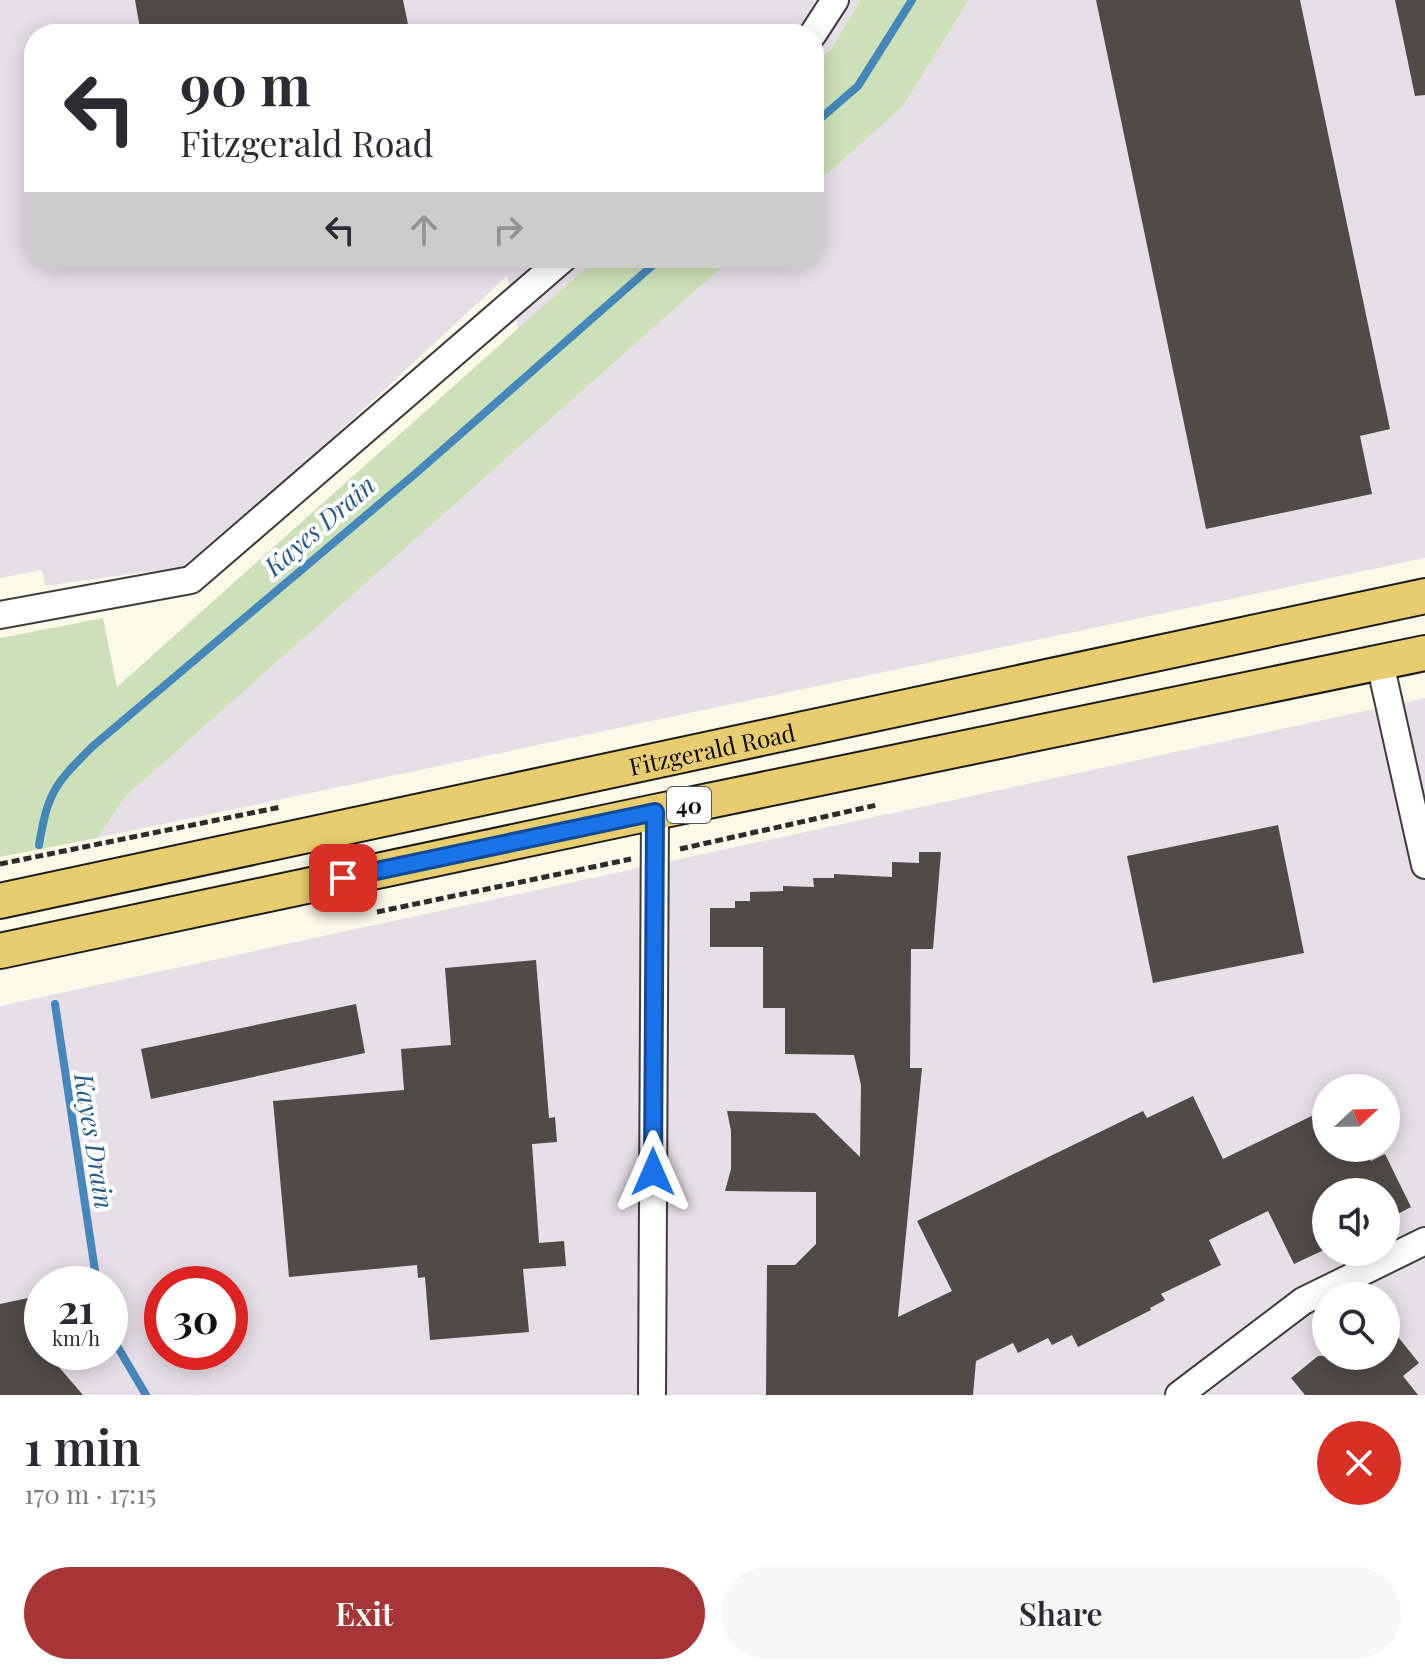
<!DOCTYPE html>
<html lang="en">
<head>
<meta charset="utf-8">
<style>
	:root { --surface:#fff; --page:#f7f7f7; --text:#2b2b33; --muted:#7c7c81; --accent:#a73536 }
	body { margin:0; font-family:"Playfair Display",serif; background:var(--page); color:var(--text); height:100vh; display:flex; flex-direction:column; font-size:30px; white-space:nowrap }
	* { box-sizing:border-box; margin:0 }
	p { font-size:26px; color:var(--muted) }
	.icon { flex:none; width:44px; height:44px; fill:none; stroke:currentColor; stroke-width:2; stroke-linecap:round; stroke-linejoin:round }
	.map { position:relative; height:1395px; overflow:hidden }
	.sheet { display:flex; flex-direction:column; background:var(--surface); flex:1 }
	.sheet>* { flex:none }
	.hud { position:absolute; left:24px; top:24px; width:800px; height:244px; border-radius:32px; box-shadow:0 4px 20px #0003; background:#fff; color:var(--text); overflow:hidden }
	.needle { width:52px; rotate:68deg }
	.buttons { position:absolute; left:1312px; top:1074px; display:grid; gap:16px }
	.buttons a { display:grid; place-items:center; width:88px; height:88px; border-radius:50%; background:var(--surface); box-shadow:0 4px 20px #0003; font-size:40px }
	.speed { position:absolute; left:24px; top:1266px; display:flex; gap:16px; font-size:40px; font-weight:700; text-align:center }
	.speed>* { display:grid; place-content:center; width:104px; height:104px; border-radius:50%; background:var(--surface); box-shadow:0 4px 20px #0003; line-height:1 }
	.speed small { font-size:20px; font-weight:400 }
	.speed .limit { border:12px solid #d22; background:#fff; color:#111 }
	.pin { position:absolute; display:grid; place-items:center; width:68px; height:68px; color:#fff; margin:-34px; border-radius:16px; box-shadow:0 4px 12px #0006 }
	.me { position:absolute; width:88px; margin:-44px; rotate:0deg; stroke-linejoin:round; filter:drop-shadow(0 0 6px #0008) }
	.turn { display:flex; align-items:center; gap:28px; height:168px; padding:0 24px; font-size:36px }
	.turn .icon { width:104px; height:104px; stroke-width:2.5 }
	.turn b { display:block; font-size:56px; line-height:68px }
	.lanes { display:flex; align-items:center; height:76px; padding:0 24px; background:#0003; justify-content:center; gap:40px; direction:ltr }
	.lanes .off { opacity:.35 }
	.round { display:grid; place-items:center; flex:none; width:84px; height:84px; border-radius:42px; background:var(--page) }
	.headline { display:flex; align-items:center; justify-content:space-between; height:136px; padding:0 24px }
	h1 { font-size:48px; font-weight:600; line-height:60px }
	.button { display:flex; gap:16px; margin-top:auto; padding:16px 24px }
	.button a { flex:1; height:92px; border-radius:48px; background:var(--accent); color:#fff; font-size:32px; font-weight:600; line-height:92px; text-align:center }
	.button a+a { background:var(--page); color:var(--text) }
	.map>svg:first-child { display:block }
</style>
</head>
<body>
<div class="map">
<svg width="1425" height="1395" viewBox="0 0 1425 1395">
	<rect width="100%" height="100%" fill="#fcf9e9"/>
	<!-- industrial -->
	<g fill="#e7dee8" fill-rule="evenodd">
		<path d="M 0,0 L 861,0 L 831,49 L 814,64 L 814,34 L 34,34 L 34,258 L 597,258 L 518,329 L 507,276 L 195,565 L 45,586 L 42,570 L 0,578 Z"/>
		<path d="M 969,0 L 1425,0 L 1425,558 L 97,838 L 126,796 L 732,258 L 814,258 L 814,186 L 903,106 Z"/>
		<path d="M 1425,698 L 1425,1395 L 0,1395 L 0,1006 ZM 1326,1088 L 1386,1088 L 1386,1148 L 1326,1148 ZM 1326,1192 L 1386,1192 L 1386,1252 L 1326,1252 ZM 42,1284 L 110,1284 L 110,1352 L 42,1352 ZM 162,1284 L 230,1284 L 230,1352 L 162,1352 ZM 1326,1296 L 1386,1296 L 1386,1356 L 1326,1356 Z"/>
	</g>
	<!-- green -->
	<g fill="#cce1b8">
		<path d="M 861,0 L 969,0 L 903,106 L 814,186 L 814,64 L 831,49 Z"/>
		<path d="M 597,258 L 732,258 L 126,796 L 97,838 L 0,857 L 0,638 L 103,618 L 117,687 Z"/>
	</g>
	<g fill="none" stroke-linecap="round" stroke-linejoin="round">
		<!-- stream -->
		<g stroke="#4587ba" stroke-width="8">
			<path d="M 814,124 L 858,86 L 912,0"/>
			<path d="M 39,845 C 48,791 55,784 93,746 L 415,474 L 661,258"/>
			<path d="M 55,1004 L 97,1284"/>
			<path d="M 110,1334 L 146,1395"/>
		</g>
	</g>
	<!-- building -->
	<g fill="#514b47">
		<path d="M 135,0 L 403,0 L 410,34 L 141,34 Z"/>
		<path d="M 1096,0 L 1300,0 L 1390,429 L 1360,436 L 1372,494 L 1206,529 Z"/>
		<path d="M 1395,0 L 1425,0 L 1425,95 L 1415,96 Z"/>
		<path d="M 1278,825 L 1304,953 L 1153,983 L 1127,856 Z"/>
		<path d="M 919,852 L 941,852 L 933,949 L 911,949 L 910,1068 L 922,1068 L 898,1317 L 952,1291 L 917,1221 L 1143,1111 L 1147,1118 L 1193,1096 L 1223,1159 L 1326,1109 L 1326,1148 L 1365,1148 L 1371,1161 L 1385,1154 L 1411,1207 L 1386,1220 L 1386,1192 L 1326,1192 L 1326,1249 L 1294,1264 L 1268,1211 L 1209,1240 L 1221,1265 L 1161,1294 L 1165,1300 L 1150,1308 L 1151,1310 L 1078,1347 L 1072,1335 L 1052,1345 L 1048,1338 L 1018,1353 L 1013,1343 L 976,1361 L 973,1395 L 766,1395 L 767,1265 L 795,1265 L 816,1244 L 816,1192 L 725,1191 L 731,1169 L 731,1131 L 727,1111 L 815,1113 L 860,1157 L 861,1085 L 854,1055 L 785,1054 L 785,1008 L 763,1008 L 763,947 L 710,947 L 710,908 L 735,908 L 735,901 L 750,901 L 750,892 L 783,891 L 783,886 L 814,887 L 813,878 L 834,878 L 834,874 L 892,877 L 892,862 L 919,863 Z"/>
		<path d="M 536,960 L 549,1118 L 555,1117 L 557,1142 L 532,1144 L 539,1243 L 564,1241 L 566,1266 L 523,1269 L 529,1332 L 430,1340 L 425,1277 L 418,1278 L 417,1265 L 289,1277 L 273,1101 L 404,1090 L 401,1049 L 451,1045 L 445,968 Z"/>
		<path d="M 356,1004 L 365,1053 L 151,1099 L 141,1049 Z"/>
		<path d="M 42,1295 L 42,1352 L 52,1352 L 52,1359 L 83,1395 L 0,1395 L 0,1304 Z"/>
		<path d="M 1386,1322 L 1419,1363 L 1403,1376 L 1418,1395 L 1305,1395 L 1291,1378 L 1318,1356 L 1386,1356 Z"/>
	</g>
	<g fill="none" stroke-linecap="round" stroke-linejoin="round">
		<defs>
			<g id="minor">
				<path d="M 813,34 L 835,0"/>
				<path d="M 0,615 L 191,580 L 564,258"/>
				<path d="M 1380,663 L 1425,865"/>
				<path d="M 652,1395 L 655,812"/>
				<path d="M 1179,1395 L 1303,1301 L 1425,1241"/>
			</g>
			<g id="major">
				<path id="s1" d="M 0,901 L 1425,596"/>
				<path d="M 0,951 L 655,812 L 1425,653"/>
			</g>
		</defs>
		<!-- minor casing -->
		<use href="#minor" stroke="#3d3d3d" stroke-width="30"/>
		<!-- major casing -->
		<use href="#major" stroke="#1b1b1b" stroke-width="38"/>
		<!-- path -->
		<g stroke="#2c2c2c" stroke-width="5" stroke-dasharray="8 4" stroke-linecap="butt">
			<path d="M 680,849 L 877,805"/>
			<path d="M 0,864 L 281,807"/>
			<path d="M 377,912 L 631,859"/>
		</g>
		<!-- minor -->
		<use href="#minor" stroke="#fff" stroke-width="26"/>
		<!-- major -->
		<use href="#major" stroke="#e7cd6f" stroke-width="34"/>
	</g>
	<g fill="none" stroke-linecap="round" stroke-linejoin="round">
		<defs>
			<path id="route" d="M 343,878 L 655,812 L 653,1172"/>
		</defs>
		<!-- route casing -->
		<use href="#route" stroke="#114b97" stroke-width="20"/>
		<!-- route -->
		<use href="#route" stroke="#1a73e8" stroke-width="14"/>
	</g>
	<g text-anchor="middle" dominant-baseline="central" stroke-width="8" stroke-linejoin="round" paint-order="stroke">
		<!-- shield labels -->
		<rect fill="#fff" stroke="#545454" stroke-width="2" x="667" y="787" width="44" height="36" rx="6"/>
		<g font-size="22" font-weight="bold" fill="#0a0a0a">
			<text x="689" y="805">40</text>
		</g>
		<!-- street labels -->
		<g font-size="24" fill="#0a0a0a" stroke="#fff">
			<text stroke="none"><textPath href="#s1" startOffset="728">Fitzgerald Road</textPath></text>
		</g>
		<!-- water labels -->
		<g font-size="26" font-style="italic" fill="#245a8a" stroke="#fff">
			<text transform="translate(319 525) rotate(-41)">Kayes Drain</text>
			<text transform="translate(95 1141) rotate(81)">Kayes Drain</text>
		</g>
	</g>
</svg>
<div class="buttons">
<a><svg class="needle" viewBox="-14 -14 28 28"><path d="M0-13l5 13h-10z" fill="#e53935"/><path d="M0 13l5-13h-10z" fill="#7c7c81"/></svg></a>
<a><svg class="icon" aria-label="sound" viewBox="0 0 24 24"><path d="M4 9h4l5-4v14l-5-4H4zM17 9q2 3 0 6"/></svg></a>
<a><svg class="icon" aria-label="search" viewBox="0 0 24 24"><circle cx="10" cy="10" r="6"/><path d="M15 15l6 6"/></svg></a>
</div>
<div class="speed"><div>21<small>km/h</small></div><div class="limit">30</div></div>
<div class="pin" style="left:343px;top:878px;background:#d93025"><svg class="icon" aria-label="arrive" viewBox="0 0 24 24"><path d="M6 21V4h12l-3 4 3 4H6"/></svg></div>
<svg class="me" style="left:653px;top:1172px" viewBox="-20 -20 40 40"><path d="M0-17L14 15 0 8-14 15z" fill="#1a73e8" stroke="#fff" stroke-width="4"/></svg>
<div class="hud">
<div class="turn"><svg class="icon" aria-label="left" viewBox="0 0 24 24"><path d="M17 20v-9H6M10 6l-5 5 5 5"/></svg><div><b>90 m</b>Fitzgerald Road</div></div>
<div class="lanes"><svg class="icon" aria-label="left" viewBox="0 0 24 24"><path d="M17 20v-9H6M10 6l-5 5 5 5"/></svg><svg class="icon off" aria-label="ahead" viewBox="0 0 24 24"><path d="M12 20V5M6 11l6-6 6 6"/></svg><svg class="icon off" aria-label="right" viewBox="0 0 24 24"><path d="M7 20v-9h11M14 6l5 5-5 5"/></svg></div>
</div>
</div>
<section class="sheet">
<div class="headline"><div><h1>1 min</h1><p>170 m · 17:15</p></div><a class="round" style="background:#d93025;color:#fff"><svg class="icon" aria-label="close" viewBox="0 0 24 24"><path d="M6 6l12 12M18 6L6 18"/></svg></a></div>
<div class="button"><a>Exit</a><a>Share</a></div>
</section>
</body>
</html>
